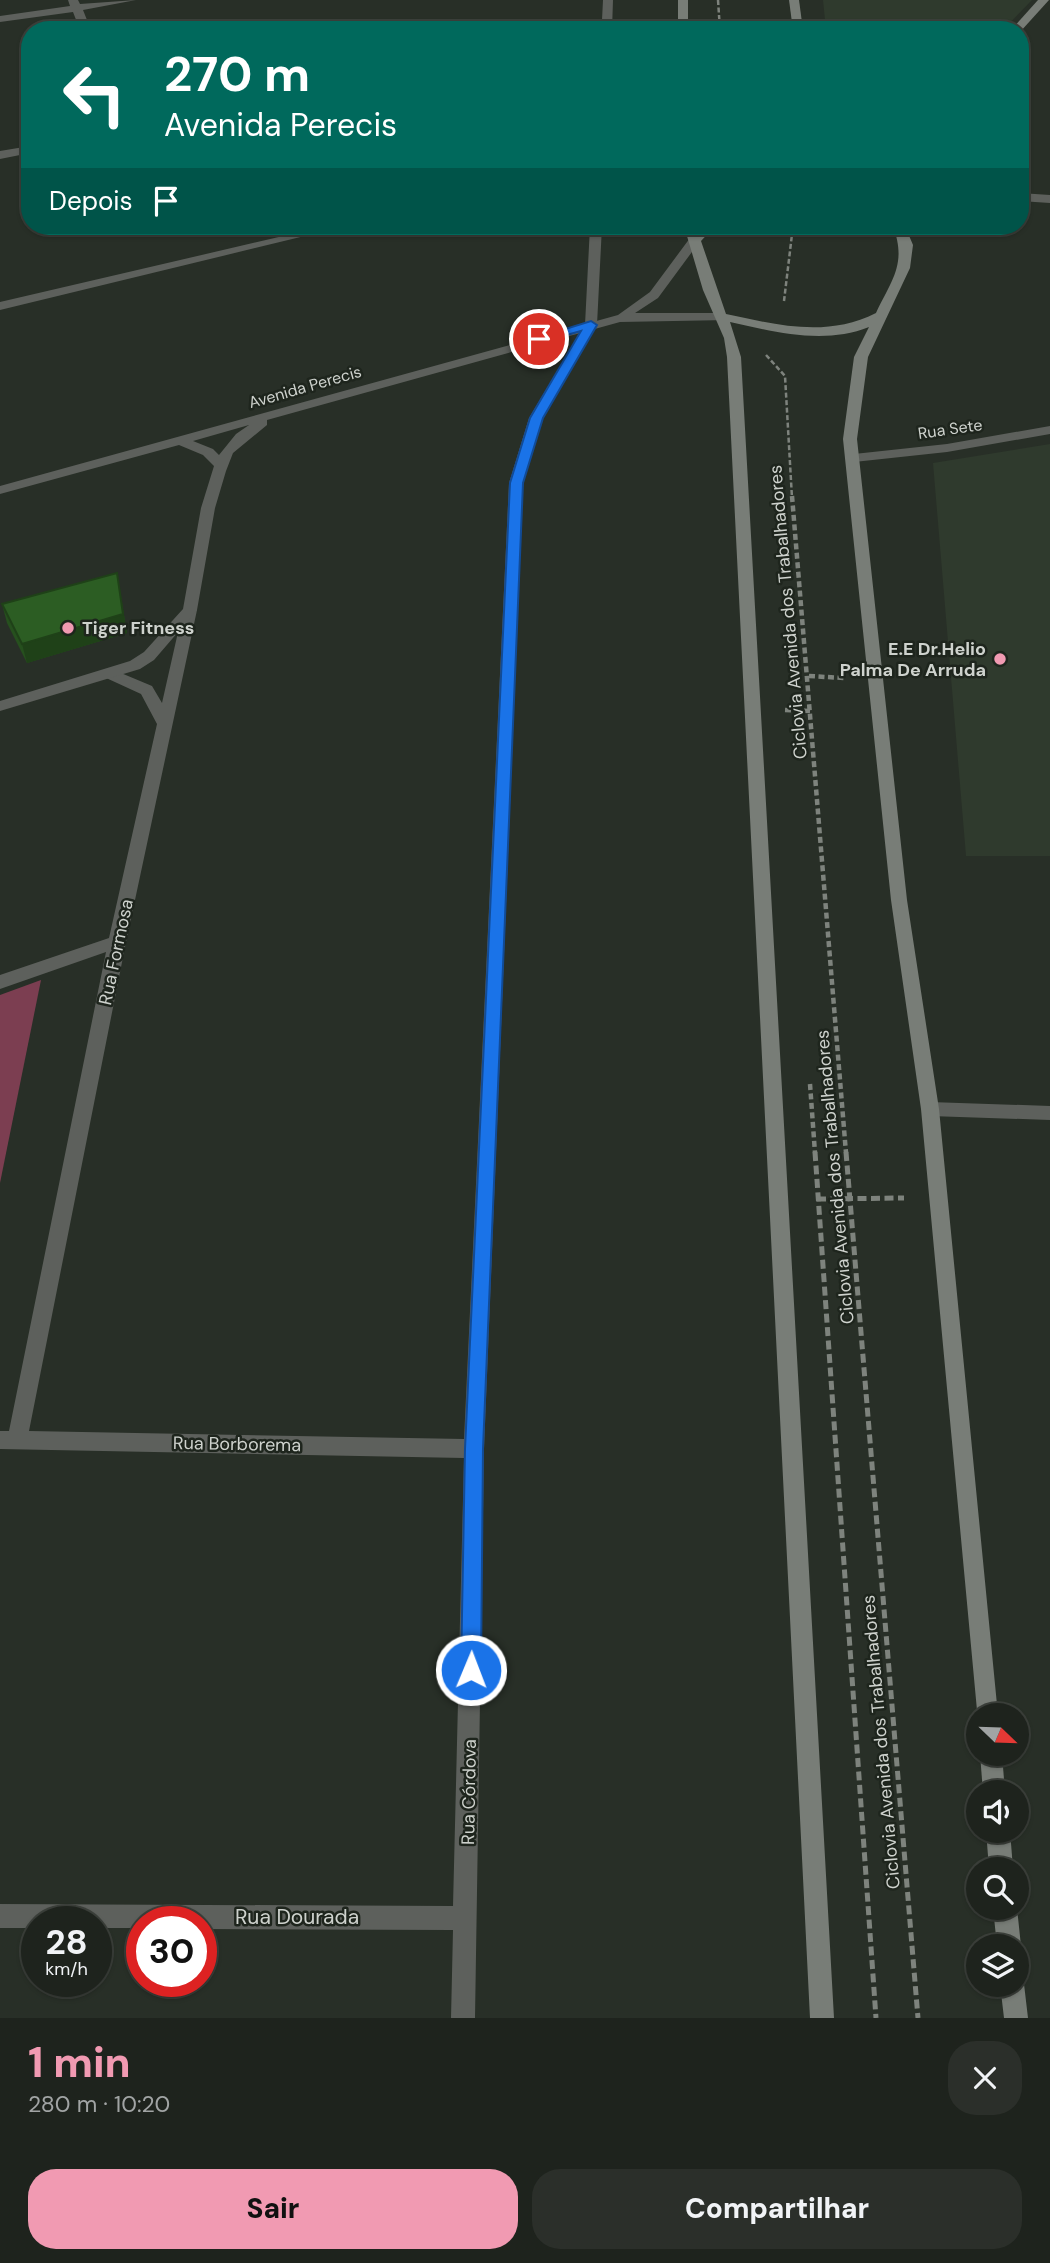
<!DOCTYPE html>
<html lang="pt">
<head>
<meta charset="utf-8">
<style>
	:root { --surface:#1e231d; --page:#2b2f2a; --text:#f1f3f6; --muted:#a1a4a4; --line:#3c403b; --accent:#f19ab2 }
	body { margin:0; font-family:"DM Sans",sans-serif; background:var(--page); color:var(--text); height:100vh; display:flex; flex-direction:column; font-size:26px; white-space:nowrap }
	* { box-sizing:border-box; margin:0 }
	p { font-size:23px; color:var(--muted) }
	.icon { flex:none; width:38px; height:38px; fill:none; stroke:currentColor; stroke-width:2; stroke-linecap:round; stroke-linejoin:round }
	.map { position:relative; height:2018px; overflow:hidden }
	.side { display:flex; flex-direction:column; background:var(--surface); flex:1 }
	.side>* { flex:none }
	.hud { position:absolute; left:21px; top:21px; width:1008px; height:214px; border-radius:28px; box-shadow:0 2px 5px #0004,0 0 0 2px var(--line); background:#00695c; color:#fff; overflow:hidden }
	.needle { width:46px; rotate:113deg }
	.tools { position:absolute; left:966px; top:1703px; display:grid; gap:14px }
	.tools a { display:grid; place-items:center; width:63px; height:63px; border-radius:50%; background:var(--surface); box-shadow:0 2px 5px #0004,0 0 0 2px var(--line); font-size:35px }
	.speed { position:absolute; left:21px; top:1906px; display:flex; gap:14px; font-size:35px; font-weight:700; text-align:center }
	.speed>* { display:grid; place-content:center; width:91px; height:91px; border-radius:50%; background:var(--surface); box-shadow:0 2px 5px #0004,0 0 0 2px var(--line); line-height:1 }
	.speed small { font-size:18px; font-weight:400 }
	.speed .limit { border:10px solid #d22; background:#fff; color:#111 }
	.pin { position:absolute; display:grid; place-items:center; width:60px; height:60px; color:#fff; margin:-30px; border:4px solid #fff; border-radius:50%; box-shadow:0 2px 7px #0007 }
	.me { position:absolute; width:77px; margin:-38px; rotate:1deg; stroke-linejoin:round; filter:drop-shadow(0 0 5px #0008) }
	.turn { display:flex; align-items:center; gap:24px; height:147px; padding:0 28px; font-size:32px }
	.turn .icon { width:91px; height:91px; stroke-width:2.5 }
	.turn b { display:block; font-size:49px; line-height:60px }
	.then { display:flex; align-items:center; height:66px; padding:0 28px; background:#0003; gap:14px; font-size:26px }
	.round { display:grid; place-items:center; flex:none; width:74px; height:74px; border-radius:28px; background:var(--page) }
	.headline { display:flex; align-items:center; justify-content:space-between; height:119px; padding:0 28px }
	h1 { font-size:42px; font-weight:800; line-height:52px; color:var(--accent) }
	.action { display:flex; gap:14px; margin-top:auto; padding:14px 28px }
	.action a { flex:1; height:80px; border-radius:28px; background:var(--accent); color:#111; font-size:28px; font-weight:800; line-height:80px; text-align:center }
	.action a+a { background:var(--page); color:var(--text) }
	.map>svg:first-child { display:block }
</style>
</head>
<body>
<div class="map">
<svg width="1050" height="2018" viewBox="0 0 1050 2018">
	<rect width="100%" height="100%" fill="#282f27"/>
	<!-- built -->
	<g fill="#2f3a2d">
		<path d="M 823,0 L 1032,0 L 1003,30 L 826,30 Z"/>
		<path d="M 1050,444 L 1050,856 L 966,856 L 933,463 Z"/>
	</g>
	<!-- green -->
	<path fill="#7c3e51" d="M 41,980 L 0,1183 L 0,995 Z"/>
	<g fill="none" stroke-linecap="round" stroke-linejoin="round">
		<!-- path-far2 -->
		<g stroke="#7e837d" stroke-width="2.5" stroke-dasharray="5 2.5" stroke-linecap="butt">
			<path d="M 718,0 L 720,30"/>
			<path d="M 784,301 L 793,226"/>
			<path d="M 766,355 L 785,376 L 792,498"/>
		</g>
		<!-- path-far1 -->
		<g stroke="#7e837d" stroke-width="4.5" stroke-dasharray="6 3.5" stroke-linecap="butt">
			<path d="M 792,496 L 846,1153"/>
			<path d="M 809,676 L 844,678"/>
			<path d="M 785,710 L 812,711"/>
			<path d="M 810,1084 L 815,1153"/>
		</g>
		<!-- path -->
		<g stroke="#7e837d" stroke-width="5" stroke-dasharray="9 4.5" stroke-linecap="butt">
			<path d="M 815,1152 L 876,2018"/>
			<path d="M 846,1152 L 918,2018"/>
			<path d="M 817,1199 L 904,1198"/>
		</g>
		<!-- service -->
		<path fill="#5d605c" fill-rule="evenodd" d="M 1020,193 L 1050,195 L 1050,203 L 1020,201 Z"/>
		<!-- minor -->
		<g fill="#5d605c" fill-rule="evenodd">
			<path d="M 68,0 L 78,0 L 80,4 L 136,0 L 83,10 L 91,30 L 80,30 L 73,12 L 0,22 L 0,16 L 70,6 Z"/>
			<path d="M 603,0 L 613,0 L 612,30 L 602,30 L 602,26 L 565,30 L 602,20 Z"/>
			<path d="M 30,146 L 30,153 L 0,159 L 0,151 Z"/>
			<path d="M 326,226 L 346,226 L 0,310 L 0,302 Z"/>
			<path d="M 590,226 L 602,226 L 597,325 L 543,418 L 523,483 L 484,1449 L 475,2018 L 451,2018 L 453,1930 L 201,1929 L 201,1922 L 142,1922 L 142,1928 L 96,1928 L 96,1922 L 37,1922 L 37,1928 L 0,1928 L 0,1904 L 453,1906 L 464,1458 L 0,1449 L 0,1431 L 9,1431 L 106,952 L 0,989 L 0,975 L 109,938 L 157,724 L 141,694 L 104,677 L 101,673 L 109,668 L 152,686 L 162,703 L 183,610 L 190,605 L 195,607 L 197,610 L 126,942 L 29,1431 L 464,1439 L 509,483 L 529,418 L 585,325 Z"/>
			<path d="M 1050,426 L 1050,434 L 947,452 L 854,462 L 847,458 L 854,454 L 947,444 Z"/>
			<path d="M 930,1102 L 1050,1106 L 1050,1120 L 930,1116 L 924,1114 L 921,1109 L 924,1104 Z"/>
		</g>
		<!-- tertiary -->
		<path fill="#5d605c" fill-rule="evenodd" d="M 694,237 L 700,241 L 658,298 L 635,313 L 723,313 L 729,317 L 728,320 L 620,322 L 267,420 L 267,425 L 233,453 L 226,471 L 215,508 L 197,610 L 154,660 L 140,669 L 0,711 L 0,701 L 130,661 L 144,652 L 183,609 L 201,508 L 214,466 L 203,455 L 179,445 L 0,494 L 0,486 L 618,315 L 650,292 L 690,238 ZM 249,425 L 236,434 L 219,455 L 213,449 L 193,441 Z"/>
		<!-- secondary -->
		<g fill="#787d77" fill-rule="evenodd">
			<rect x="678" y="0" width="10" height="30"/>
			<path d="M 789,0 L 799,0 L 803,30 L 793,30 Z"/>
			<path d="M 1038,0 L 1049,0 L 1020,32 L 1011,30 Z"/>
			<path d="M 684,226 L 696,226 L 697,231 L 702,226 L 715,226 L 701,241 L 726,314 C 778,325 826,338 876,313 C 892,279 907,264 893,226 L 905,226 L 913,245 L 910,268 L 868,357 L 857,439 L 907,900 L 939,1109 L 998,1715 L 978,1715 L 978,1721 L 921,1109 L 891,900 L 843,439 L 854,357 L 869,327 C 824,345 775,332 730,322 L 741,357 L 834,2018 L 810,2018 L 727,357 L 724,338 L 703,290 Z"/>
			<path d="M 980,1754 L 1002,1754 L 1005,1792 L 983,1792 Z"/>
			<path d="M 986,1830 L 1010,1830 L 1013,1869 L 989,1869 Z"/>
			<path d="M 993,1908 L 1017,1908 L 1021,1946 L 1017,1954 L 1017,1946 L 997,1946 Z"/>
			<path d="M 1017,1974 L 1024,1984 L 1028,2018 L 1004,2018 L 1000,1984 L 1017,1984 Z"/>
		</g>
	</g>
	<!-- wall -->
	<path fill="#26501e" d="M 117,573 L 127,633 L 27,663 L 7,623 L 2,604 Z"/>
	<!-- shaded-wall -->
	<path fill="#1f4118" d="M 117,573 L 127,633 L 27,663 L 22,644 Z"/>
	<!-- building -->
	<path fill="#2c5d23" stroke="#1f4118" stroke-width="2" d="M 117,573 L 123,614 L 22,644 L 2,604 Z"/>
	<!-- route -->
	<path fill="#1a73e8" stroke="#114b97" stroke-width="2" d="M 591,321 L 597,325 L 543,418 L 523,483 L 483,1449 L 481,1670 L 478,1677 L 471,1679 L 464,1677 L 461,1670 L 465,1449 L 510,483 L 530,418 L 581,331 L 539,343 L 533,339 Z"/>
	<!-- markers -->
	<g fill="#f19ab2" stroke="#1e251d" stroke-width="2.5">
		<circle cx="68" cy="628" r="7"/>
		<circle cx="1000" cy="659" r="7"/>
	</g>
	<g text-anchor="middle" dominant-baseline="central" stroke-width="5" stroke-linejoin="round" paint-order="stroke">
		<!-- far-street labels -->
		<g font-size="16" fill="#ced2cd" stroke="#1e251d">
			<text transform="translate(305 387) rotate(-16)">Avenida Perecis</text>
			<text transform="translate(950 429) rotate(-8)">Rua Sete</text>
		</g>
		<!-- street labels -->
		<g font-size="18" fill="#ced2cd" stroke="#1e251d">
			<text transform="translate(788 612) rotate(-95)">Ciclovia Avenida dos Trabalhadores</text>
			<text transform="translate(116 952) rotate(-78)">Rua Formosa</text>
			<text transform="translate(835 1177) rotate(-95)">Ciclovia Avenida dos Trabalhadores</text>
			<text transform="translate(237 1444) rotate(1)">Rua Borborema</text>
			<text transform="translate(881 1742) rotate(-95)">Ciclovia Avenida dos Trabalhadores</text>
			<text transform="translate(469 1792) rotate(-89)">Rua Córdova</text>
		</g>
		<!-- poi labels -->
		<g font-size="18" font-weight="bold" fill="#ced2cd" stroke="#1e251d" text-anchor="start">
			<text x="82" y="628">Tiger Fitness</text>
			<text x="986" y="649" text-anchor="end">E.E Dr.Helio<tspan x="986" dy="21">Palma De Arruda</tspan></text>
		</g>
		<!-- near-street labels -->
		<g font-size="21" fill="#ced2cd" stroke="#1e251d">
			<text x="297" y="1917">Rua Dourada</text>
		</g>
	</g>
</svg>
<div class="tools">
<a><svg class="needle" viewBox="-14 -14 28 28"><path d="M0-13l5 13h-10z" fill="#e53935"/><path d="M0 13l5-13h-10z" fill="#a1a4a4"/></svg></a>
<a><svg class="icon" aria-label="sound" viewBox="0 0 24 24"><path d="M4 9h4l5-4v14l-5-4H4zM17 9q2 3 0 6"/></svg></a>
<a><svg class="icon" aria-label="search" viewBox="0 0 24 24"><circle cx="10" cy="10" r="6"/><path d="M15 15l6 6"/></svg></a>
<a><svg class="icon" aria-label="layers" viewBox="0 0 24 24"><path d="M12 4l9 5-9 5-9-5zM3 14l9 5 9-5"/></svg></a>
</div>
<div class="speed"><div>28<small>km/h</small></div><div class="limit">30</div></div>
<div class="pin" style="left:539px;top:339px;background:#d93025"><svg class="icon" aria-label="arrive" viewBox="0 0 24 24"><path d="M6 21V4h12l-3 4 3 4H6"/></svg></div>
<svg class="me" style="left:471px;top:1670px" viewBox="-20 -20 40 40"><circle r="17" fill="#1a73e8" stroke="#fff" stroke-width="3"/><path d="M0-11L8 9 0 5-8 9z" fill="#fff"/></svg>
<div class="hud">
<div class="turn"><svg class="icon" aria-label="left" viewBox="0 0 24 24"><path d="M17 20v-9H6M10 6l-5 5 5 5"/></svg><div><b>270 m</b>Avenida Perecis</div></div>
<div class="then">Depois<svg class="icon" aria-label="arrive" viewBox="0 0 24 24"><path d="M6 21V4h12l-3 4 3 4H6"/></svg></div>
</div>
</div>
<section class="side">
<div class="headline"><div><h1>1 min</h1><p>280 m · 10:20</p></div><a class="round"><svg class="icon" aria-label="close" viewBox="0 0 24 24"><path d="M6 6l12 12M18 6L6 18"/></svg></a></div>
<div class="action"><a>Sair</a><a>Compartilhar</a></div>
</section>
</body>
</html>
